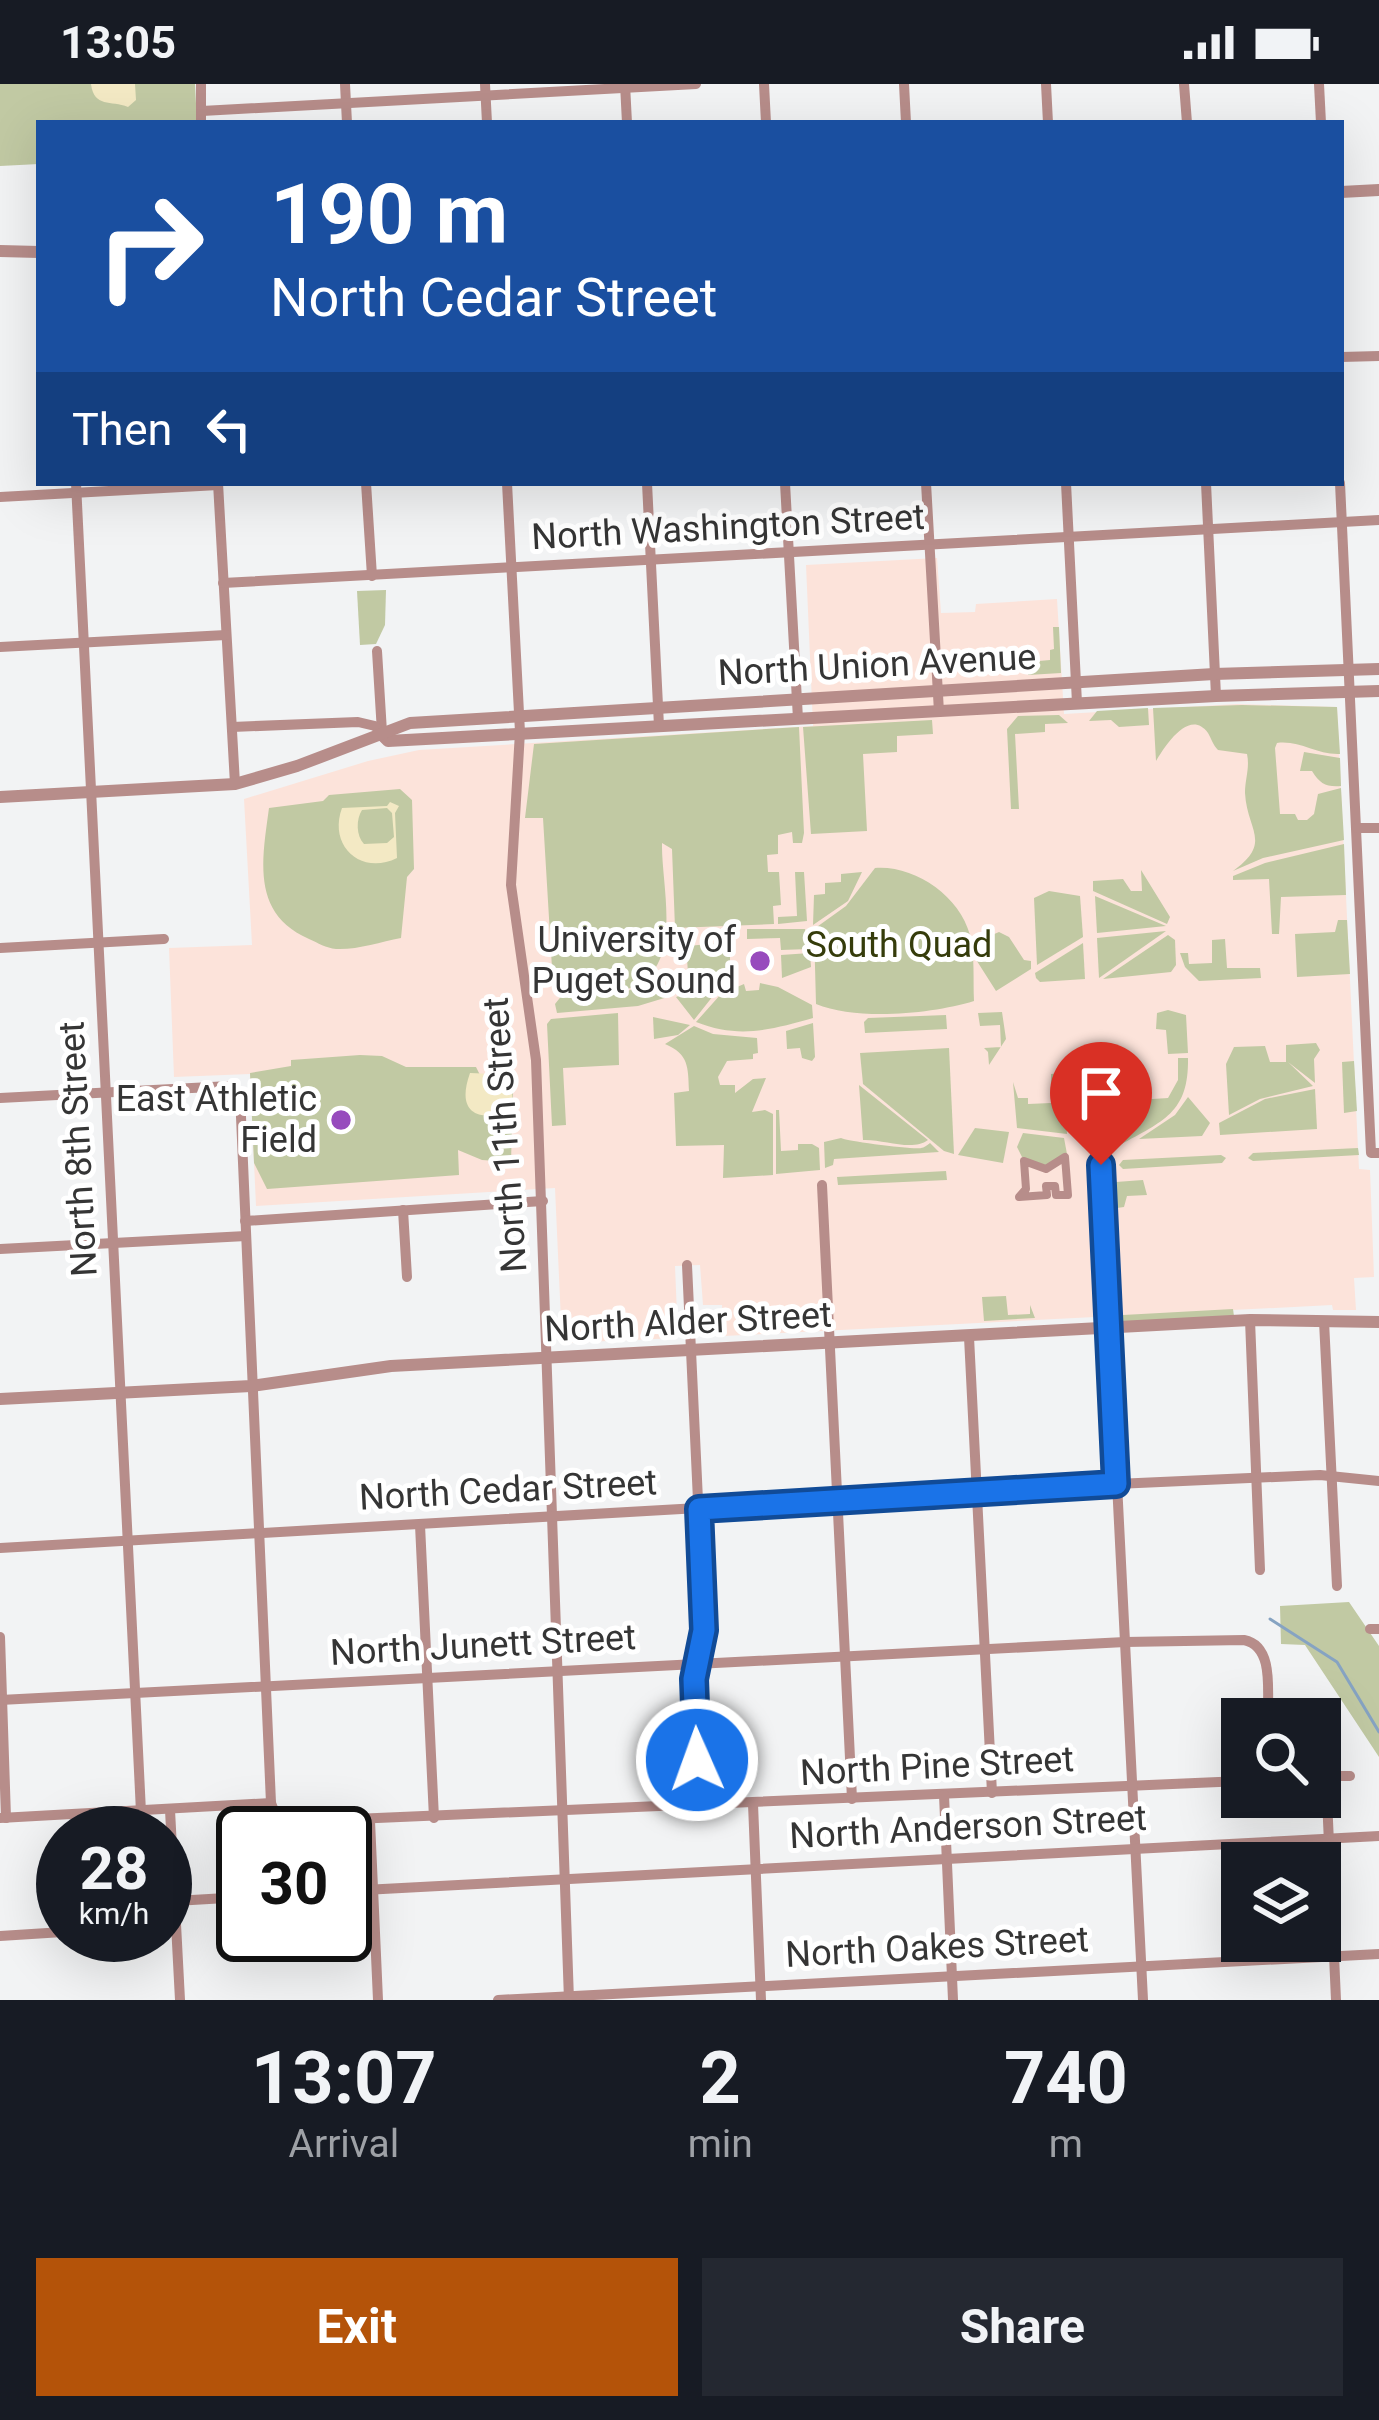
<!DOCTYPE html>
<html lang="en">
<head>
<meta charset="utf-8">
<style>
	:root { --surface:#171b24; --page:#242831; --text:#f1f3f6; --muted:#9ea1a6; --accent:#b45309 }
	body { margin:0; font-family:Roboto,sans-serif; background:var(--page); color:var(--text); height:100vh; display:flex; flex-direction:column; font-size:45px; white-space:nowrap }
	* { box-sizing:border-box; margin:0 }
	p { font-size:39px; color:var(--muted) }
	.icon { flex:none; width:66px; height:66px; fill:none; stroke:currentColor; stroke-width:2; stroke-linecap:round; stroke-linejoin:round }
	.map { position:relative; height:1916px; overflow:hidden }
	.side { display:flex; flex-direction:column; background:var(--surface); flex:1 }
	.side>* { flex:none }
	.guide { position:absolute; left:36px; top:36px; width:1308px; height:366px; border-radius:0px; box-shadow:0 12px 48px #0002; background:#1a4fa0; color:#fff; overflow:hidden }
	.controls { position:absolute; left:1221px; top:1614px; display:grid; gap:24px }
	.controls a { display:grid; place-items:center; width:120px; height:120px; border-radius:0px; background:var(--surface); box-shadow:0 12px 48px #0002; font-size:60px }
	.speed { position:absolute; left:36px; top:1722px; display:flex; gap:24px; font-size:60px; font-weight:700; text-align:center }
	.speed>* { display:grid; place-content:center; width:156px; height:156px; border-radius:50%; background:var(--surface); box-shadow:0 12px 48px #0002; line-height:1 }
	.speed small { font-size:30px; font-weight:400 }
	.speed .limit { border:6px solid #111; border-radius:18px; background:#fff; color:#111 }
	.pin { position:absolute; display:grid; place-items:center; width:102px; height:102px; color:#fff; margin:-123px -51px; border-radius:50% 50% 50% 0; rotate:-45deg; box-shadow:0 0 12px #0007 }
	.pin .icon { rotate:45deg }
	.me { position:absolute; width:132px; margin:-66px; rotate:358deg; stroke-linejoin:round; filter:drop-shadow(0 0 9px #0008) }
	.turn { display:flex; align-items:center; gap:42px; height:252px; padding:0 36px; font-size:54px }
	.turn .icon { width:156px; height:156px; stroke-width:2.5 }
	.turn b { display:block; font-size:84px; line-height:102px }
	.then { display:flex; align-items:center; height:114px; padding:0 36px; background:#0003; gap:24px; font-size:45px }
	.eta { display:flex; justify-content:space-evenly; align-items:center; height:204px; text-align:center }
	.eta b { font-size:72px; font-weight:700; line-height:84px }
	.action { display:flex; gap:24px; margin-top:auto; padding:24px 36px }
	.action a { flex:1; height:138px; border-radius:0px; background:var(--accent); color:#fff; font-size:48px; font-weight:700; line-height:138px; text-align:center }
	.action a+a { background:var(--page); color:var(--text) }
	.status { display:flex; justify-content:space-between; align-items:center; height:84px; padding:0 60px; background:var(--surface); direction:ltr }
	.status svg { height:33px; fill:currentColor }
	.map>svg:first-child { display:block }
</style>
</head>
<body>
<div class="status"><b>13:05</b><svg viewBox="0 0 49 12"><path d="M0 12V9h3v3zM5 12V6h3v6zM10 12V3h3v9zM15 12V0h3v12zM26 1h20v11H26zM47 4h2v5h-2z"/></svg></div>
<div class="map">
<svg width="1379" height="1916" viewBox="0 0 1379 1916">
	<rect width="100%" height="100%" fill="#f2f3f4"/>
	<!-- education -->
	<path fill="#fce3da" d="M 937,474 L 941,529 L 975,528 L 976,520 L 1057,515 L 1064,630 L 1237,620 L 1337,623 L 1359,1085 L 1370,1086 L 1374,1193 L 1354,1194 L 1356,1226 L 1333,1226 L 1332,1221 L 724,1252 L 722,1221 L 703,1221 L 700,1181 L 675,1182 L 678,1254 L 562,1259 L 555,1104 L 256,1122 L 250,990 L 174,993 L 169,864 L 252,861 L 244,715 L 368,677 L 419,666 L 813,642 L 806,481 Z"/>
	<!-- green -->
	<g fill="#c1c9a3">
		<path d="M 0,0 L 195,0 L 197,39 L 39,39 L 39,80 L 0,82 Z"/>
		<path d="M 386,506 L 385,541 L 376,560 L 360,561 L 357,507 Z"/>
		<path d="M 1053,543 L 1059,543 L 1061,589 L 1028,591 L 1028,578 L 1050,576 L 1050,566 L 1054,565 Z"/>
		<path d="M 1242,621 L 1337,623 L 1340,670 C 1316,671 1300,656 1277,659 L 1275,664 L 1280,730 L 1295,730 L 1298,736 L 1307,736 L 1314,730 L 1318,710 L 1341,704 L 1344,756 L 1263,774 L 1233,787 C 1273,758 1247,747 1245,709 C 1245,695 1250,684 1247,670 L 1218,666 C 1213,661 1211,654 1208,649 C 1189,623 1164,664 1156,677 L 1153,624 Z"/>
		<path d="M 1148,624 L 1149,641 L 1119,643 L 1111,636 L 1089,637 L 1097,627 Z"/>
		<path d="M 1059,631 L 1068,639 L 1045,640 L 1045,648 L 1015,650 L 1019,725 L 1011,725 L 1007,645 L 1018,632 Z"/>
		<path d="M 932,636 L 933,650 L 897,652 L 897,668 L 863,670 L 867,747 L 811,750 L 803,643 Z"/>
		<path d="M 799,643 L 804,749 L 802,759 L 793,759 L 792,748 L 778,751 L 778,770 L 767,771 L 768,788 L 779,788 L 781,821 L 773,822 L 774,840 L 675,844 L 672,765 L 662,759 C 661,806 688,893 620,907 C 596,912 576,901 561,884 L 552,884 L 543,734 L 525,734 L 534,660 Z"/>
		<path d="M 1304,668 L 1340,674 L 1341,702 C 1326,703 1320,700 1312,687 L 1300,687 Z"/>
		<path d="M 400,705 L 412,716 L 414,785 L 407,793 L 401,854 C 380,858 357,866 336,865 C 326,864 318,859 309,855 C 251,830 262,776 269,724 L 323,717 L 329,711 Z"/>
		<path d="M 1344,760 L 1346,811 L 1281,813 L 1279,850 L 1272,850 L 1269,795 L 1233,796 L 1233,792 L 1265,779 Z"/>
		<path d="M 875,784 C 914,781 959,811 970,851 C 975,871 973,896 974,917 C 932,930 857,937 816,920 L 814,845 L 846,822 Z"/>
		<path d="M 1141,786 L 1170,833 L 1167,840 L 1093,807 L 1093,797 L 1123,795 L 1131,807 L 1142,807 Z"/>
		<path d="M 795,788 L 804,788 L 807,837 L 778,840 L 778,833 L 797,832 Z"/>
		<path d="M 862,788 L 848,817 L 813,841 L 814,811 L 825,810 L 825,799 L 841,798 L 841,790 Z"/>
		<path d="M 1049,807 L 1080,812 L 1083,853 L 1037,881 L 1034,814 Z"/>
		<path d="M 1095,812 L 1166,842 L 1097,849 Z"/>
		<path d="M 1338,836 L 1347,836 L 1350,890 L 1297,893 L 1295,850 L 1335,848 Z"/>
		<path d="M 747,845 L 805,845 L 809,865 L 781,866 L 780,854 L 747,855 Z"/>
		<path d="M 1166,847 L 1099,894 L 1097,854 Z"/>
		<path d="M 999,848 L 1009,853 L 1024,876 L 1031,877 L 1031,885 L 996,907 L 975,874 L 985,854 Z"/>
		<path d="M 1168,851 L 1175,856 L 1176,881 L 1171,888 L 1103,895 Z"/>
		<path d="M 1225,855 L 1227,884 L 1260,884 L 1261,894 L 1199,897 L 1185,883 L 1180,869 L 1188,869 L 1189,880 L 1212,879 L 1212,856 Z"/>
		<path d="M 730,858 L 730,895 L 675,910 L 669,890 L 677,897 L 688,889 L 687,875 L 673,873 L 677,863 Z"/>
		<path d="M 1083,859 L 1085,895 L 1040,898 L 1036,894 L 1035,889 Z"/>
		<path d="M 810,869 L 811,883 L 782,894 L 781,871 Z"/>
		<path d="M 736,898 L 713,912 L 694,936 L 676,913 L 704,903 Z"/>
		<path d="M 655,899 L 665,902 L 671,912 L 638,922 L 557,929 L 555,920 L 571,900 L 609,912 Z"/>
		<path d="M 760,899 L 778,903 L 812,921 L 813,934 C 770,946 739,955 696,938 L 721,910 L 744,900 L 746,907 L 759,906 Z"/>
		<path d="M 1168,926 L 1186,931 L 1188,969 L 1168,970 L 1166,946 L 1156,945 L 1157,929 Z"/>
		<path d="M 1002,928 L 1006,955 L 989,981 L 988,968 L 984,964 L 1001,963 L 1000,941 L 980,942 L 978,929 Z"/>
		<path d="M 618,929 L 619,981 L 563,984 L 566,1041 L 552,1042 L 547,940 L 551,935 Z"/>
		<path d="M 946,931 L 947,945 L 865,949 L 864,938 L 868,934 Z"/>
		<path d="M 653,933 L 690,941 L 678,951 L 654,955 Z"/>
		<path d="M 813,939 L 815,973 L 812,977 L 802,974 L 800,964 L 787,965 L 786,947 Z"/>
		<path d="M 694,942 L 713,950 L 757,954 L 758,969 L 753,970 L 753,975 L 727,977 L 718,993 L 720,1001 L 735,1001 L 735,1009 L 753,995 L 766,994 L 752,1028 L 765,1026 L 773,1030 L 773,1091 L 723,1094 L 724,1061 L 676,1062 L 674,1009 L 689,1007 C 688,983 689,970 665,960 Z"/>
		<path d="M 1316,959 L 1320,966 L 1314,975 L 1315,999 L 1288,978 L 1313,1002 L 1260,1015 L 1229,1031 L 1226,980 L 1234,963 L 1265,962 L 1270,978 L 1286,978 L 1286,961 Z"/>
		<path d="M 949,964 L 954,1070 L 944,1067 L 863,1000 L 860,969 Z"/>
		<path d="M 360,971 L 382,972 L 406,983 L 476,983 L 480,991 L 505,986 L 511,992 L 513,1004 L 511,1078 L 482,1076 L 458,1066 L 459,1091 L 267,1105 L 254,1079 L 250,989 L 291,982 L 291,976 Z"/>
		<path d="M 1104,972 L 1115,983 L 1117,995 L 1110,1003 L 1101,996 L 1093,996 L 1076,1013 L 1075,985 L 1086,973 Z"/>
		<path d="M 1178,974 L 1188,974 C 1189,1029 1163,1037 1120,1061 L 1116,1058 L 1128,1030 L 1128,1006 L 1136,1005 L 1137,1016 L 1168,1014 L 1178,996 Z"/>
		<path d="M 1354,977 L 1357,1027 L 1344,1029 L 1342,978 Z"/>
		<path d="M 1064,989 L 1067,1050 L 1017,1044 L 1013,998 L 1018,1014 L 1028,1014 L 1028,1020 L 1051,1019 L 1051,990 Z"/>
		<path d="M 1117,999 L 1115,1036 L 1107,1040 L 1098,1033 L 1092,1042 C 1078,1039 1077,1029 1077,1017 L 1086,1007 L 1094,1014 L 1101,1014 Z"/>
		<path d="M 859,1001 L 928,1056 C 912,1068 884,1055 863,1056 Z"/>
		<path d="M 1315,1005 L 1317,1045 L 1220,1051 L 1219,1039 L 1265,1015 Z"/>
		<path d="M 1188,1013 L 1210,1039 L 1202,1052 L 1139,1055 L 1175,1031 Z"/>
		<path d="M 776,1026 L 779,1026 L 781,1067 L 798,1066 L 798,1060 L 812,1060 L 819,1064 L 820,1086 L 776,1090 Z"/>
		<path d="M 975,1044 L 1009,1048 L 1003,1079 L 958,1071 Z"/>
		<path d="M 1023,1049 L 1064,1054 L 1067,1070 L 1046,1085 L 1024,1077 L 1017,1063 Z"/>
		<path d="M 841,1054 C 845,1057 915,1066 921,1064 C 924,1064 927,1061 930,1059 L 939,1068 L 834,1075 L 833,1081 L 825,1084 L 824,1058 Z"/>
		<path d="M 1358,1064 L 1359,1071 L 1253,1077 L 1248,1074 L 1253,1069 Z"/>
		<path d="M 1221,1071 L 1226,1074 L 1222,1079 L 1123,1085 L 1119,1081 L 1123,1076 Z"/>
		<path d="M 946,1087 L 947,1096 L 838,1101 L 837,1093 Z"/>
		<path d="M 1143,1096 L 1147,1111 L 1127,1112 L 1124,1123 L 1117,1124 L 1116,1098 Z"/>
		<path d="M 1006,1212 L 1008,1231 L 1030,1230 L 1030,1221 L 1035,1234 L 984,1237 L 982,1213 Z"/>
		<path d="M 1233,1225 L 1234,1232 L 1123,1239 L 1123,1231 Z"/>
		<path d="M 1349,1518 L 1379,1562 L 1379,1673 L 1305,1561 L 1281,1560 L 1280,1522 Z"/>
	</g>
	<!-- sand -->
	<g fill="#f3e9c4" fill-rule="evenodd">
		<path d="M 91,0 L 135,0 L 136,16 L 128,23 C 111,16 94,24 91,0 Z"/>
		<path d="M 390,718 L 399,722 L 395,729 L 397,774 C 361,792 328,762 342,724 L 387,722 ZM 387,724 L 392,729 L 394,753 L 387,759 L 364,760 C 356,752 356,735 362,726 Z"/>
		<path d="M 505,986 L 511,992 L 513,1027 C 480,1038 455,1031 470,989 L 494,990 Z"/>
	</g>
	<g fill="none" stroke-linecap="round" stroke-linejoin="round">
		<!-- stream -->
		<path stroke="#86a3c2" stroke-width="3" d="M 1270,1535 L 1337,1578 L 1379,1648"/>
		<!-- pedestrian -->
		<path stroke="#b78d8a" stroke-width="8" d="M 1065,1073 L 1068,1111 L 1056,1111 L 1055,1102 L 1046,1102 L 1047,1111 L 1019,1113 L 1026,1105 L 1024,1077 L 1046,1085 Z"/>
		<!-- minor -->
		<g stroke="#b78d8a" stroke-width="10">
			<path d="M 201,0 L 201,39"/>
			<path d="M 345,0 L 347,39"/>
			<path d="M 485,0 L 487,39"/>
			<path d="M 625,0 L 627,39"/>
			<path d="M 764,0 L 766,39"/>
			<path d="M 904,0 L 906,39"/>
			<path d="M 1046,0 L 1048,39"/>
			<path d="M 1184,0 L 1187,39"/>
			<path d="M 1319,0 L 1321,39"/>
			<path d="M 202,27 L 696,0"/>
			<path d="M 1341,273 L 1379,272"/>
			<path d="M 76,399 L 141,1728"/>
			<path d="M 218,399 L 235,700"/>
			<path d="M 366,399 L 372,492"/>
			<path d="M 507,399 L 520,648 L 511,801 L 536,976 L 569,1916"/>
			<path d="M 647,399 L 659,642"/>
			<path d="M 785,399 L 798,635"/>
			<path d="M 926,399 L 939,628"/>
			<path d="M 1066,399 L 1077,619"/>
			<path d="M 1206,399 L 1216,612"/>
			<path d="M 1340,399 L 1371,1069 L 1379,1069"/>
			<path d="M 0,413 L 218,401"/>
			<path d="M 223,499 L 1379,436"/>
			<path d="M 0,563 L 226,551"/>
			<path d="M 377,567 L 382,648"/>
			<path d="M 232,643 L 358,638 L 375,642 L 382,651"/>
			<path d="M 1357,744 L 1379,744"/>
			<path d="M 0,864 L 164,855"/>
			<path d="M 0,1014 L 230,1002 L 240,1010 L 271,1719 L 275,1729 L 285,1738 L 1242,1697"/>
			<path d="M 1101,1081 L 1143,1916"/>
			<path d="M 822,1101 L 852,1715"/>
			<path d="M 403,1126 L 407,1193"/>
			<path d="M 245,1137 L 543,1117"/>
			<path d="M 0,1165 L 246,1152"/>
			<path d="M 687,1181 L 704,1545 L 694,1602 L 698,1722"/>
			<path d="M 1250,1236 L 1260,1486"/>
			<path d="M 1324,1237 L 1337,1502"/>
			<path d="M 969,1253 L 992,1709"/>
			<path d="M 420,1441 L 434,1734"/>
			<path d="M 0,1464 L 1116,1400 L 1320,1391 L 1379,1397"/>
			<path d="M 1370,1545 L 1379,1545"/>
			<path d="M 0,1553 L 6,1734"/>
			<path d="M 0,1616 L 1125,1558 L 1244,1556 C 1275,1562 1267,1609 1268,1635"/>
			<path d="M 1323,1692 L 1350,1692"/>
			<path d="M 1326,1692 L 1336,1916"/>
			<path d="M 944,1711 L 953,1916"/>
			<path d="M 753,1720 L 761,1916"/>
			<path d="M 170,1726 L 180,1916"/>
			<path d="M 0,1734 L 271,1719"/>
			<path d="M 370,1737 L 378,1916"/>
			<path d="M 345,1807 L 1379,1752"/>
			<path d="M 175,1817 L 243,1813"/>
			<path d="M 0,1852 L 63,1848"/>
			<path d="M 498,1916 L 1379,1870"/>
		</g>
		<!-- tertiary -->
		<g stroke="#b78d8a" stroke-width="12">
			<path d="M 1341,108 L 1379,106"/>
			<path d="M 0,167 L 39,168"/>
			<path d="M 382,651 L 388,657 L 1216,612 L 1379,607"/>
			<path d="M 0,713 L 235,700 L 297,682 L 410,639 L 1214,590 L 1379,585"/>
			<path d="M 0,1315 L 251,1302 L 391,1282 L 1250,1236 L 1379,1238"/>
		</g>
	</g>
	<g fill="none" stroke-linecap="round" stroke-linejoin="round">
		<defs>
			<path id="route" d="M 697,1676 L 694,1595 L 704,1546 L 699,1425 L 1116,1400 L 1101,1081"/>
		</defs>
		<!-- route casing -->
		<use href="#route" stroke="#114b97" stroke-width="30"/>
		<!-- route -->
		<use href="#route" stroke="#1a73e8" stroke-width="21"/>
	</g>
	<!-- markers -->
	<g fill="#974bbd" stroke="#fff" stroke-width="4.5">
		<circle cx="760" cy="877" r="12"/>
		<circle cx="341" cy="1036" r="12"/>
	</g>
	<g text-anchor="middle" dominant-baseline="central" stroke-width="10" stroke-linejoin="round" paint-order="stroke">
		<!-- street labels -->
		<g font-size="36" fill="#353535" stroke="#fff">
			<text transform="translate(728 443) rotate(-3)">North Washington Street</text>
			<text transform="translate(877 581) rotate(-3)">North Union Avenue</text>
			<text transform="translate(505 1051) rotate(-94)">North 11th Street</text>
			<text transform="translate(78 1065) rotate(-93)">North 8th Street</text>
			<text transform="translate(688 1238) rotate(-3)">North Alder Street</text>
			<text transform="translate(508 1406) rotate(-3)">North Cedar Street</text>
			<text transform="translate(483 1561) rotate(-3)">North Junett Street</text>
			<text transform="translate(937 1682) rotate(-3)">North Pine Street</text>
			<text transform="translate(968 1743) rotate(-3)">North Anderson Street</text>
			<text transform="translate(937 1863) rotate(-3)">North Oakes Street</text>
		</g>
		<!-- poi labels -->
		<g font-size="36" fill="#353535" stroke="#fff" text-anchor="end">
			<text x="736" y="856">University of<tspan x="736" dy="41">Puget Sound</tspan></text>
			<text x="317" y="1015">East Athletic<tspan x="317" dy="41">Field</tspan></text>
		</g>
		<!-- park labels -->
		<g font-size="36" fill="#353c0b" stroke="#fff">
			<text x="899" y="861">South Quad</text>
		</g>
	</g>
</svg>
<div class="controls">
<a><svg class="icon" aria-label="search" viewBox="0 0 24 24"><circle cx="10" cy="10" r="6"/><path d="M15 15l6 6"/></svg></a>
<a><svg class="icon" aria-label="layers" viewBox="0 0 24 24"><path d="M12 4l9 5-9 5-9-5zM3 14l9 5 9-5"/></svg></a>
</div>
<div class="speed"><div>28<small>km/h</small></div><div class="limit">30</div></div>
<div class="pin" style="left:1101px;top:1081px;background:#d93025"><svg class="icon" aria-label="arrive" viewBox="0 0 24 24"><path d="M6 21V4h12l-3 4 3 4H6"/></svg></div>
<svg class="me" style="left:697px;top:1676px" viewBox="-20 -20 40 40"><circle r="17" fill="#1a73e8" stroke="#fff" stroke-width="3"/><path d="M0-11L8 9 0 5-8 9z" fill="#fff"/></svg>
<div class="guide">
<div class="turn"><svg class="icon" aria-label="right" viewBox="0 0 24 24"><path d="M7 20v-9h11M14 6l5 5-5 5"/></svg><div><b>190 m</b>North Cedar Street</div></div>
<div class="then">Then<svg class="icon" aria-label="left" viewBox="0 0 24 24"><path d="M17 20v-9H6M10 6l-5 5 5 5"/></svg></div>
</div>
</div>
<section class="side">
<div class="eta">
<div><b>13:07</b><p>Arrival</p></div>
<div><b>2</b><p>min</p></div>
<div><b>740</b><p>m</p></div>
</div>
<div class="action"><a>Exit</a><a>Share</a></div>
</section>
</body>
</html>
